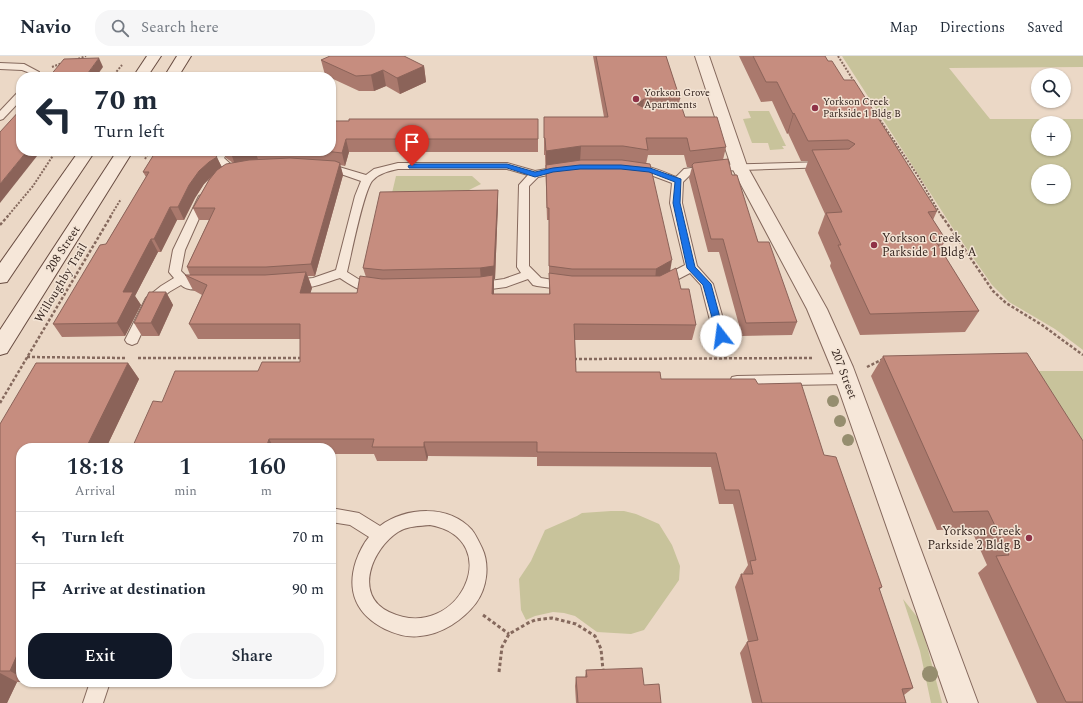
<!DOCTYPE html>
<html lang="en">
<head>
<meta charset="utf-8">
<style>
	:root { --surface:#fff; --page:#f6f6f7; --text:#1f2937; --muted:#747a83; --line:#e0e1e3; --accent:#111827 }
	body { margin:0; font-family:Spectral,serif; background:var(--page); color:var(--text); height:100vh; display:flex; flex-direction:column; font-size:15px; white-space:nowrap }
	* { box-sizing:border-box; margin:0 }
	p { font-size:13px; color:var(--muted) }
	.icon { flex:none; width:22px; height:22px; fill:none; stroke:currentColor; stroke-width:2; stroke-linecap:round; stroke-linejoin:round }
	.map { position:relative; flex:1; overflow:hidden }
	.side { position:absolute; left:16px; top:387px; width:320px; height:244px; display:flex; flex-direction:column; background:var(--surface); border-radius:16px; box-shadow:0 1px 3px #0004 }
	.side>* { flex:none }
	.top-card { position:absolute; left:16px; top:16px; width:320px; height:84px; border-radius:16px; box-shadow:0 1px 3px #0004; background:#fff; color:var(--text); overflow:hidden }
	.controls { position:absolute; left:1031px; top:12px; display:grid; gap:8px }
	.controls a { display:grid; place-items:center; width:40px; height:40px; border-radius:50%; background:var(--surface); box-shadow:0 1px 3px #0004; font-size:20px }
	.pin { position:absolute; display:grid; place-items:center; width:34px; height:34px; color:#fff; margin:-41px -17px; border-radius:50% 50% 50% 0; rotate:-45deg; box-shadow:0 0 4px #0007 }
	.pin .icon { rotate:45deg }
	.me { position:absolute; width:44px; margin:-22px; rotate:345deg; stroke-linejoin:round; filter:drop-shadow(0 0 3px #0008) }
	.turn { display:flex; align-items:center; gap:14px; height:84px; padding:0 12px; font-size:18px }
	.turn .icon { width:52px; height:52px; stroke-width:2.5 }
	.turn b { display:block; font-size:28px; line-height:34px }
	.eta { display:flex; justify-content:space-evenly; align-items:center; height:68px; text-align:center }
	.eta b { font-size:24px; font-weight:600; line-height:28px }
	.cta { display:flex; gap:8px; margin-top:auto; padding:8px 12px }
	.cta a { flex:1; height:46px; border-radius:16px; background:var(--accent); color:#fff; font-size:16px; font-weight:600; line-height:46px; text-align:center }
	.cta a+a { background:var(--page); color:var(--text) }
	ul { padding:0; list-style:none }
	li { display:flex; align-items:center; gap:12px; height:52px; padding:0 12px; border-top:1px solid var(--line) }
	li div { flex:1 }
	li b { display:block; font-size:15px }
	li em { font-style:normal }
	header { display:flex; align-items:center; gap:24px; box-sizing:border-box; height:56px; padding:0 20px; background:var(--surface); border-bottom:1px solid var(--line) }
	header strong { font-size:19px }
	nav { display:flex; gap:22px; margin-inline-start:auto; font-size:14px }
	.search { width:280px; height:36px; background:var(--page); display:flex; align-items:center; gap:10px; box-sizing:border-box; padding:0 14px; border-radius:16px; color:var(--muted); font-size:15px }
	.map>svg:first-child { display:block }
</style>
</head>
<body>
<header>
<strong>Navio</strong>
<div class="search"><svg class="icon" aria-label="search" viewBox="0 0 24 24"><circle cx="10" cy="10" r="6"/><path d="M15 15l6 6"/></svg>Search here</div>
<nav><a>Map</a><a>Directions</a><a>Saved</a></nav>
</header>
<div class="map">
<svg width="1083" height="647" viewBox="0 0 1083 647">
	<rect width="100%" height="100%" fill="#ebd8c6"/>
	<!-- green -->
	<g fill="#c8c39b" fill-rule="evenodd">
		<path d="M 842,0 L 1083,0 L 1083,11 L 949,12 L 990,63 L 1083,63 L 1083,294 L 1055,273 L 1009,246 L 992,229 L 954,174 ZM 1038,67 L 1064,67 L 1064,93 L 1038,93 ZM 1038,115 L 1064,115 L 1064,141 L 1038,141 Z"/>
		<path d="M 748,55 L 769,55 L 786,90 L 782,90 L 784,93 L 770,94 L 768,87 L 752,87 L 743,63 L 751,62 Z"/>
		<path d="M 396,120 L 472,120 L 481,128 L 459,139 C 448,134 442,135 431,136 C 418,138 405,137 392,137 Z"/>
		<path d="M 1026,315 L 1083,315 L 1083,408 Z"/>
		<path d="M 611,455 L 624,455 L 636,458 L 659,468 L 672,489 L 680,510 L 679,524 L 644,574 L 631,578 L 597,576 L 575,560 L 564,557 L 553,556 L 535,560 L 526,564 L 521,554 L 519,523 L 531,505 L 545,474 L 577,460 L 582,457 Z"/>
		<path d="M 903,543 L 918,562 L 922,571 L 942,647 L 931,647 L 920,595 Z"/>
	</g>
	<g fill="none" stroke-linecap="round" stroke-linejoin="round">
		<defs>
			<g id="service">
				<path d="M 0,7 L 24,8 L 39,16 L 37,21 L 29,21 L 30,17 L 22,14 L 0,13 Z"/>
				<path d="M 21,35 L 21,44 L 3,63 L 0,64 L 0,55 L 18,36 Z"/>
				<path d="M 218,95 L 228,95 L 224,102 L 238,115 L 237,117 L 229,117 L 215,105 L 214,103 Z"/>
				<path d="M 825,106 L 830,109 L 829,111 L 713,115 L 691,118 L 683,126 L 682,147 L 697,210 L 713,228 L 728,280 L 726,283 L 721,285 L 716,283 L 714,280 L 701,229 L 690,217 L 665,230 L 661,231 L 657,230 L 655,227 L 657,224 L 685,209 L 670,147 L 672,127 L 648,118 L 629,114 L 628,112 L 629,110 C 644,106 663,116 676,121 L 684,113 L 713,109 Z"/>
				<path d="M 398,107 L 507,107 L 535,115 L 564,110 L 568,111 L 569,113 L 568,115 L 538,121 L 529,130 L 529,210 L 541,222 L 571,227 L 573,230 L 571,233 L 567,234 L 537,230 L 533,229 L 528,223 L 506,231 L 476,235 L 472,234 L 470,231 L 472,228 L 476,227 L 504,223 L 521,217 L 517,211 L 519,129 L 528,119 L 507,113 L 398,113 C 389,115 380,117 373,124 C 364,132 351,200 347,216 L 363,226 L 380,229 L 382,232 L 380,235 C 365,239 352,230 340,222 C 324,227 304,236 287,231 L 285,228 L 287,225 L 313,222 L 336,214 L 355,140 L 361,125 L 338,117 L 319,114 L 318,112 L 319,110 L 339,111 L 366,119 L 374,113 Z"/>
				<path d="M 204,137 L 209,140 L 185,194 L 181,215 L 191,225 L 212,226 L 214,229 L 212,232 C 204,234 188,236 181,229 L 169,236 L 155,248 L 137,287 L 132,289 L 127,287 L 125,284 L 146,242 L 161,230 L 174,222 L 169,216 L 173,194 L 199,140 Z"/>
				<path d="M 847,318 L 852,319 L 854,323 L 852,327 L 847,328 L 737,330 L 732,329 L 730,325 L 732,321 L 737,320 Z"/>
				<path d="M 331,452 L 359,457 L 380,470 C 406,451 449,448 472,474 C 476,479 479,486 482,492 C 490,509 487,532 476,547 C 463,564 442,578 420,580 C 407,582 396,578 385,573 C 357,559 346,536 356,505 C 359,497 363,488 369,481 L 350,469 L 331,466 ZM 430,469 C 508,483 458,589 389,556 C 353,539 372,493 398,476 C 407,470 419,470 430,469 Z"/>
				<path d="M 90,626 L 110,626 L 103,647 L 83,647 Z"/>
			</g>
			<path id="minor" d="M 695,0 L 709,0 L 747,110 L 827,253 L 853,311 L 978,647 L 948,647 L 831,311 L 807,253 L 731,110 Z"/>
			<g id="secondary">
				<path d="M 147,0 L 161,0 L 147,21 L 133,21 Z"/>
				<path d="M 177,0 L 191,0 L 178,21 L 164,21 Z"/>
				<path d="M 79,95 L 95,95 L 7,226 L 0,227 L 0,207 Z"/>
				<path d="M 117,95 L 133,95 L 7,297 L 0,299 L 0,274 Z"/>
			</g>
		</defs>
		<!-- service casing -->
		<use href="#service" stroke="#85695d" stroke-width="2"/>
		<!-- minor casing -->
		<use href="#minor" stroke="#85695d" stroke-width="2"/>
		<!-- secondary casing -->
		<use href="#secondary" stroke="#674b40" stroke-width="2"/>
		<!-- path-far2 -->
		<g stroke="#85695d" stroke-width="2" stroke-dasharray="2 1.5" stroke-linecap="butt">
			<path d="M 838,0 L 855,27"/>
			<path d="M 75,4 L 86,0"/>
			<path d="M 52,11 L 62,7"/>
			<path d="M 112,21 L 122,9"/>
			<path d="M 880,64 L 918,120 L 942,161"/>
			<path d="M 145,103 L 150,95"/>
			<path d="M 7,161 L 33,130 L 56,95"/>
			<path d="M 110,161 L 121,143"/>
		</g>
		<!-- path-far1 -->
		<g stroke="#85695d" stroke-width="2.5" stroke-dasharray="3 2" stroke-linecap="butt">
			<path d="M 942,160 L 993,235 L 1006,247 L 1042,269 L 1083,299"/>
			<path d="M 0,169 L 8,160"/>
			<path d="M 27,301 L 125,302"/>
			<path d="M 138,302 L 303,302"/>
			<path d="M 574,303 L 813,302"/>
			<path d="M 867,311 L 883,303"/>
			<path d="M 0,347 L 111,160"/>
		</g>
		<!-- path -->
		<g stroke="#85695d" stroke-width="3" stroke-dasharray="3.5 2.5" stroke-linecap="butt">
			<path d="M 483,559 L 509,578"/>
			<path d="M 499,616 L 502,591 L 509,578 L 528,567 L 535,564 L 552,562 L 576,568 L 595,580 L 601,593 L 603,614"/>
		</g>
		<!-- service -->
		<use href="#service" fill="#f6e7d9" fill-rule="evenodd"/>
		<!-- minor -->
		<use href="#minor" fill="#f6e7d9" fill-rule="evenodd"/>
		<!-- secondary -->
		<use href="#secondary" fill="#f6e7d9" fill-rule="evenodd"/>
	</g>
	<!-- trees -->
	<g fill="#968e6f">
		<circle cx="833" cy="345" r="6"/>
		<circle cx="840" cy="365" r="6"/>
		<circle cx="848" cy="384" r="6"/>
		<circle cx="930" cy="618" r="8"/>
	</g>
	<!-- wall -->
	<g fill="#aa796d">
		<path d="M 593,0 L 666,0 L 680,43 L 678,52 L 685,61 L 726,91 L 723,104 L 732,119 L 758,186 L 797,266 L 792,279 L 742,280 L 719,196 L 708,196 L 689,122 L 692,111 L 687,111 L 684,99 L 648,99 L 646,108 L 670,214 L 681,233 L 696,269 L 692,284 L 575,284 L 576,316 L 661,323 L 758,328 L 824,399 L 882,531 L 879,534 L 913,632 L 904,639 L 906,647 L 752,647 L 740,597 L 747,586 L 748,585 L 735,531 L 741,518 L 744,518 L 743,517 L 748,509 L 733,448 L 719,448 L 711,411 L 537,410 L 537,401 L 428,400 L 427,405 L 377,405 L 374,398 L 331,398 L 331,392 L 132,392 L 162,346 L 258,315 L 300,306 L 300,283 L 198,283 L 189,268 L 202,239 L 193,234 L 185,219 L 190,219 L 187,211 L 209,164 L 199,164 L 193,152 L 210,122 L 204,128 L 195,142 L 184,164 L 177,164 L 161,196 L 158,196 L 135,240 L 141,249 L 125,280 L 62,281 L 53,268 L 106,188 L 146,121 L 143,116 L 156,95 L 217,95 L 215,99 L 222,111 L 233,107 L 226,102 L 223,95 L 331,95 L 331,65 L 538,63 L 538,96 L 349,96 L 345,110 L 340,109 L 343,119 L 315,220 L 308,220 L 312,232 L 310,237 L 357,237 L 366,221 L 363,212 L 498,134 L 498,147 L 495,223 L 494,223 L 494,238 L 549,238 L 549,164 L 547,164 L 545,99 L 544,99 L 544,61 L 604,61 Z"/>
		<path d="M 739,0 L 825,0 L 828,5 L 844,24 L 937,155 L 933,164 L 946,184 L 940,193 L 979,255 L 965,276 L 860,279 L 830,210 L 831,207 L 818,177 L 825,158 L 805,114 L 808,105 L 801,105 L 788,77 L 787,78 L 772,45 L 761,46 Z"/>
		<path d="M 321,4 L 424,10 L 426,26 L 400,38 L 386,30 L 374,35 L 359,35 L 331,22 L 331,21 L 329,21 L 325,19 Z"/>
		<path d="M 166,236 L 173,249 L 159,280 L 142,280 L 134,267 Z"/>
		<path d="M 883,300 L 1083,385 L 1083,647 L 1037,647 L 978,517 L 987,509 L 971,473 L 937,474 L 871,320 Z"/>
		<path d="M 128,307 L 139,323 L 106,392 L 21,392 L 21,626 L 17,626 L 7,647 L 0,647 L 0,368 Z"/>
		<path d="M 586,614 L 644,629 L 661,647 L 576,647 L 575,630 L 576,621 L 585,621 Z"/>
	</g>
	<!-- shaded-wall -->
	<g fill="#8b6359">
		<path d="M 99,2 L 103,11 L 96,21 L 85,21 Z"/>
		<path d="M 424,10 L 426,26 L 400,38 L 397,22 Z"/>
		<path d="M 383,14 L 386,30 L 374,35 L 371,19 Z"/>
		<path d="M 644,43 L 642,60 L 637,48 Z"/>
		<path d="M 794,57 L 788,77 L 787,78 L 793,58 Z"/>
		<path d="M 346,83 L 349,96 L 345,110 L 342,97 Z"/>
		<path d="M 581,90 L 580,106 L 546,112 L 546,95 Z"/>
		<path d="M 27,95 L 41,95 L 0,147 L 0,128 Z"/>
		<path d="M 209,95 L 217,95 L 213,103 Z"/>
		<path d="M 244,95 L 255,95 L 259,106 L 235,109 L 231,97 Z"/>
		<path d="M 217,101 L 223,114 L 214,118 L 204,128 L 195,142 L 184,164 L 178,151 L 189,129 L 199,115 L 209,106 Z"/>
		<path d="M 340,107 L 343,119 L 315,220 L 311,208 Z"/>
		<path d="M 498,134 L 498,147 L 495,223 L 494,223 L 494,254 L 481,226 L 480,212 Z"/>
		<path d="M 170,151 L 177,164 L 161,196 L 154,183 Z"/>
		<path d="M 151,183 L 158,196 L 135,240 L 141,249 L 125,280 L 117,267 L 123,236 Z"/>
		<path d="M 672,204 L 670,216 L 655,225 L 656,213 Z"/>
		<path d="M 306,216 L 312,232 L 306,253 L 300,237 Z"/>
		<path d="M 166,236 L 173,249 L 159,280 L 151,267 Z"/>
		<path d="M 128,307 L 139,323 L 106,392 L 86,392 Z"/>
		<path d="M 269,383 L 274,392 L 266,392 Z"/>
		<path d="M 424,386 L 428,400 L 427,405 L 424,391 Z"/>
		<path d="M 21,590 L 21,621 L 10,615 Z"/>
		<path d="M 0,617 L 17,626 L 7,647 L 0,647 Z"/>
	</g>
	<!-- building -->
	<g fill="#c68d7f" stroke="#8b6359">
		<path d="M 330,0 L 404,0 L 424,10 L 397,22 L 383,14 L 371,19 L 356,20 L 321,4 Z"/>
		<path d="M 596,0 L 666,0 L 680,43 L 644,43 L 637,48 L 644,52 L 682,52 L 685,61 L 717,61 L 726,91 L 690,95 L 687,82 L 646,82 L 648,94 L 623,90 L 581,90 L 546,95 L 545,82 L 544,82 L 544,61 L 608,61 Z"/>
		<path d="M 753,0 L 825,0 L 828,5 L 832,5 L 844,24 L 854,24 L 937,155 L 928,156 L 946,184 L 935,184 L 979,255 L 870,258 L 838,189 L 841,189 L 826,157 L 842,156 L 812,94 L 849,93 L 855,88 L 848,84 L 808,85 L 794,57 L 793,58 L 777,26 L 766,26 Z"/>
		<path d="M 99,2 L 85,21 L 49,21 L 64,3 Z"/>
		<path d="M 21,53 L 21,95 L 27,95 L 0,128 L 0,76 Z"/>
		<path d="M 349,63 L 538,63 L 538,83 L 346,83 L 342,97 L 325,95 L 331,95 L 331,65 L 349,65 Z"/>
		<path d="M 156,95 L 212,95 L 217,101 L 209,106 L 199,115 L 189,129 L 178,151 L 170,151 L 154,183 L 151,183 L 123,236 L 133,236 L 117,267 L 53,268 L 100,189 L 106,188 L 149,116 L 143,116 Z"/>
		<path d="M 228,95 L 244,95 L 231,97 Z"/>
		<path d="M 290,102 L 335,105 L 340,107 L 311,208 L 266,211 L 187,211 L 215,152 L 193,152 L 209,124 L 217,114 L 226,108 L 249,104 Z"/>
		<path d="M 728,103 L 732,119 L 737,119 L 758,186 L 769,186 L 797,266 L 746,267 L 723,183 L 711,183 L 692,109 L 694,107 Z"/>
		<path d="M 581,104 L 622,104 L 650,108 L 672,204 L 656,213 L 572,213 L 549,210 L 549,152 L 547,152 L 546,109 Z"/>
		<path d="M 498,134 L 494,210 L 480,212 L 383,214 L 363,212 L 380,136 Z"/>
		<path d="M 676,212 L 681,233 L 689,233 L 696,269 L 574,268 L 576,316 L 660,316 L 661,323 L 755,323 L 758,328 L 801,327 L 824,399 L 836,401 L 882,531 L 879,532 L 913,632 L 902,633 L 906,647 L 762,647 L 747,586 L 758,584 L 741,518 L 753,518 L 750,505 L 756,504 L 739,434 L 725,434 L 716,397 L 537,396 L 537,386 L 424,386 L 424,391 L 372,391 L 374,383 L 269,383 L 266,392 L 132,392 L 153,345 L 162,346 L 175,315 L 258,315 L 262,306 L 300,306 L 300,268 L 189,268 L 207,229 L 185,219 L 265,219 L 306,216 L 300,237 L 357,237 L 360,220 L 382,223 L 480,221 L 493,219 L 492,238 L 550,238 L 549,217 L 572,220 L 660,220 Z"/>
		<path d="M 149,236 L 166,236 L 151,267 L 134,267 Z"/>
		<path d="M 1027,297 L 1083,385 L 1083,646 L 1066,646 L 996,500 L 1009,499 L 988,455 L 953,456 L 883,300 Z"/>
		<path d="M 36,307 L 128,307 L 86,392 L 21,392 L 21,590 L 10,615 L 0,615 L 0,368 Z"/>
		<path d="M 642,612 L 644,629 L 659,628 L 661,647 L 578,647 L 576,621 L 587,621 L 586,614 Z"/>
	</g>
	<!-- route -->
	<path fill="#1a73e8" stroke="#114b97" d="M 412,108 L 507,108 L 535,116 L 553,112 L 580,109 L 621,109 L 650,112 L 681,123 L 680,147 L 695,211 L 711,228 L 725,280 L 721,283 L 717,280 L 703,229 L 687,212 L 673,147 L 675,126 L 649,116 L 621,113 L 580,113 L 553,116 L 535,121 L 507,112 L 409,112 L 408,110 Z"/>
	<!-- markers -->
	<g fill="#8f3247" stroke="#f3e4d5" stroke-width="1.5">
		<circle cx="636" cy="43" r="4"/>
		<circle cx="815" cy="52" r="4"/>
		<circle cx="874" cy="189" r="4"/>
		<circle cx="1029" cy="482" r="4"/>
	</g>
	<g text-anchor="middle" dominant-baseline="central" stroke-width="3" stroke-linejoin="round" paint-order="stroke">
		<!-- far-poi labels -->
		<g font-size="10" fill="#362620" stroke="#f3e4d5" text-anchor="start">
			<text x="644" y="37">Yorkson Grove<tspan x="644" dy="12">Apartments</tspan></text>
			<text x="823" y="46">Yorkson Creek<tspan x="823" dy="12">Parkside 1 Bldg B</tspan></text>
		</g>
		<!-- poi labels -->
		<g font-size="12" fill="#362620" stroke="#f3e4d5" text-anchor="start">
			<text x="882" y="182">Yorkson Creek<tspan x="882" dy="14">Parkside 1 Bldg A</tspan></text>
			<text x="1021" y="475" text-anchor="end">Yorkson Creek<tspan x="1021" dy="14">Parkside 2 Bldg B</tspan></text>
		</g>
		<!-- street labels -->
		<g font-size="12" fill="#362620" stroke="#f3e4d5">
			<text transform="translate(63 193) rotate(-57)">208 Street</text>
			<text transform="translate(61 227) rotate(-59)">Willoughby Trail</text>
			<text transform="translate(844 318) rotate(69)">207 Street</text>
		</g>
	</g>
</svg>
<div class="controls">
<a><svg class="icon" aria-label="search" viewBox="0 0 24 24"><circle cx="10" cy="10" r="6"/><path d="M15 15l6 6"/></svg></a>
<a>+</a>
<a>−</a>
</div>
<div class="pin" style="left:412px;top:110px;background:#d93025"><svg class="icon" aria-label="arrive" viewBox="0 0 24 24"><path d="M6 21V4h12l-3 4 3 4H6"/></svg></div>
<svg class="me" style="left:721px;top:280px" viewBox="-20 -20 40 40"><circle r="19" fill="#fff"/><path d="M0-13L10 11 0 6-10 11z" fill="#1a73e8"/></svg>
<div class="top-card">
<div class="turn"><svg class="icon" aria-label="left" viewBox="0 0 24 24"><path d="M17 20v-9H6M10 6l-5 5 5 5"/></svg><div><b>70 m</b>Turn left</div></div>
</div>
<section class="side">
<div class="eta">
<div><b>18:18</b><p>Arrival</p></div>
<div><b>1</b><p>min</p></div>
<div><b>160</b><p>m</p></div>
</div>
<ul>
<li><svg class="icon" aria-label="left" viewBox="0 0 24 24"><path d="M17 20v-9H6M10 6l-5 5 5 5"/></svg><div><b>Turn left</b></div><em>70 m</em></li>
<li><svg class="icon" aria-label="arrive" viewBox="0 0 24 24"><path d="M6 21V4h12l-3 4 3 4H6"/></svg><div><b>Arrive at destination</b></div><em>90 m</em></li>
</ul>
<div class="cta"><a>Exit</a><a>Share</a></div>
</section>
</div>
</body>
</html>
